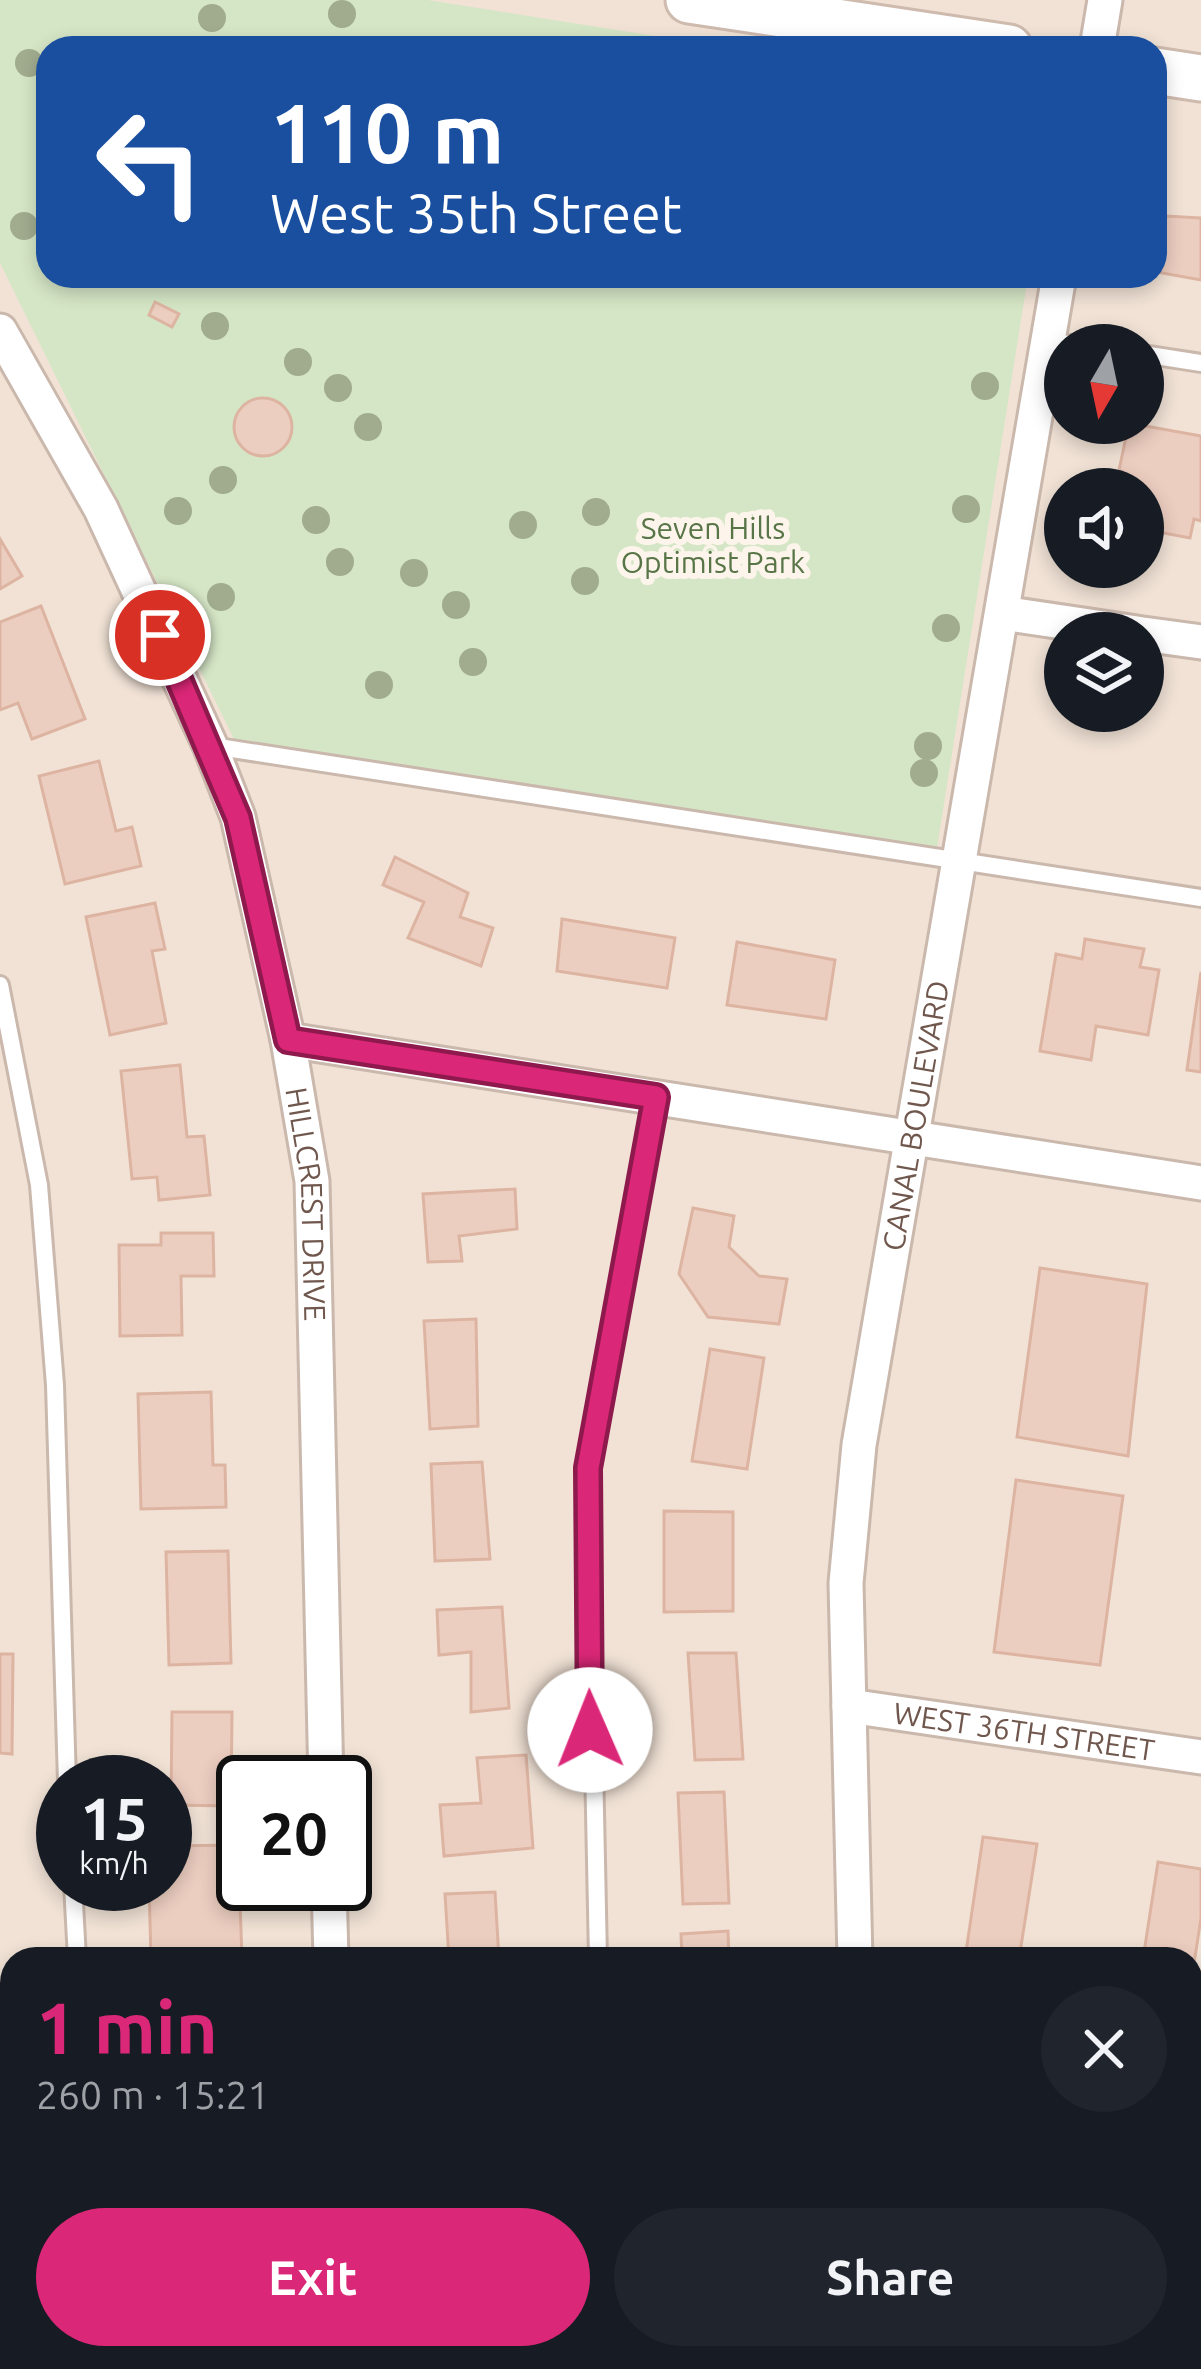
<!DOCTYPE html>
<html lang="en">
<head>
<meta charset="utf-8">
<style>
	:root { --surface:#171b24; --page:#20242c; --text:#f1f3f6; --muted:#9ea1a6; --accent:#db2777 }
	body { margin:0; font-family:Ubuntu,sans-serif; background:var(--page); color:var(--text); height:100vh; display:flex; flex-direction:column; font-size:45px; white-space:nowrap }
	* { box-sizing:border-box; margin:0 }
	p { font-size:39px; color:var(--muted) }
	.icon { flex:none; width:66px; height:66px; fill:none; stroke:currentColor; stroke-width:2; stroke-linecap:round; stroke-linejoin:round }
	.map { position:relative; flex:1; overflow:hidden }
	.details { position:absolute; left:0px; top:1947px; width:1203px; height:423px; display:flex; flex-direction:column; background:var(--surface); border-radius:36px 36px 0 0; box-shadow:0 6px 18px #0003 }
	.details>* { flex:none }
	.banner { position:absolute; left:36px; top:36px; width:1131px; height:252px; border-radius:36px; box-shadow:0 6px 18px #0003; background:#1a4fa0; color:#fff; overflow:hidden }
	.needle { width:78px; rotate:189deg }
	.fabs { position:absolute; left:1044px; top:324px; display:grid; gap:24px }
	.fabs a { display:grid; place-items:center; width:120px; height:120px; border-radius:50%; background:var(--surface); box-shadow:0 6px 18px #0003; font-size:60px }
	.speed { position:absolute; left:36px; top:1755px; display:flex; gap:24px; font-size:60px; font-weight:700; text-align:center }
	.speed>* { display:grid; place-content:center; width:156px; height:156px; border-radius:50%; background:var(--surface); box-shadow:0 6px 18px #0003; line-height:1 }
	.speed small { font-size:30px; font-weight:400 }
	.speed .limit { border:6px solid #111; border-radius:18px; background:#fff; color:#111 }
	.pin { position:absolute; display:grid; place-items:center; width:102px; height:102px; color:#fff; margin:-51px; border:6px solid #fff; border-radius:50%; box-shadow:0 3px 12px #0007 }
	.me { position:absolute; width:132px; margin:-66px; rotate:359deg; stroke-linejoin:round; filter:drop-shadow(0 0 9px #0008) }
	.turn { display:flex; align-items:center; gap:42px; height:252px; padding:0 36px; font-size:54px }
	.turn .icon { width:156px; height:156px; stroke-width:2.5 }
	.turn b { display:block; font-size:84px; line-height:102px }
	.round { display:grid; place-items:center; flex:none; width:126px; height:126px; border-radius:63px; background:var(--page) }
	.overview { display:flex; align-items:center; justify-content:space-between; height:204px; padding:0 36px }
	h1 { font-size:72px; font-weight:600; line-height:90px; color:var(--accent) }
	.action { display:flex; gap:24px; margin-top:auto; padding:24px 36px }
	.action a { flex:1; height:138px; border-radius:72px; background:var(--accent); color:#fff; font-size:48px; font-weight:600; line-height:138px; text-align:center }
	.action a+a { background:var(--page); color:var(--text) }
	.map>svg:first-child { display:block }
</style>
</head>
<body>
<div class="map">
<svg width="1201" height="2369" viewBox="0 0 1201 2369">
	<rect width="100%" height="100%" fill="#faf0e6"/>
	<!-- residential -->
	<path fill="#f1e2d5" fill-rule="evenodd" d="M 0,0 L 1201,0 L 1201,2369 L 0,2369 ZM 48,48 L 1155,48 L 1155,276 L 48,276 ZM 1065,345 L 1143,345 L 1143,423 L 1065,423 ZM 1065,489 L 1143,489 L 1143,567 L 1065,567 ZM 1065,633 L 1143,633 L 1143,711 L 1065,711 ZM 63,1782 L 165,1782 L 165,1884 L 63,1884 ZM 243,1782 L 345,1782 L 345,1884 L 243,1884 ZM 12,1959 L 1191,1959 L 1191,2358 L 12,2358 Z"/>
	<!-- green -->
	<path fill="#d5e6c6" d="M 0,0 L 428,0 L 731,48 L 48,48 L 48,276 L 1028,276 L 936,854 L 236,743 L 0,263 Z"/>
	<!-- building -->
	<g fill="#eccec0" stroke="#ddb4a2" stroke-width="3">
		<path d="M 1166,216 L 1201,218 L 1201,280 L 1157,272 Z"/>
		<path d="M 155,302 L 179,314 L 172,327 L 149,315 Z"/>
		<circle cx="263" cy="427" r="29"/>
		<path d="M 1129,423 L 1201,436 L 1201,521 L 1194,519 L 1190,538 L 1143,529 L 1143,489 L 1115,489 Z"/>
		<path d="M 0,539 L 22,576 L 0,589 Z"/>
		<path d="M 41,606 L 85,719 L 32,739 L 18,703 L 0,710 L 0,622 Z"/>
		<path d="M 99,761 L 116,831 L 132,827 L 141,866 L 65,884 L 39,776 Z"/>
		<path d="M 395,857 L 468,893 L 460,917 L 493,928 L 481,966 L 408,938 L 424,902 L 383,885 Z"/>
		<path d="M 155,903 L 165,949 L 152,951 L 166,1023 L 110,1035 L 86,917 Z"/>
		<path d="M 562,919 L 675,938 L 667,988 L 557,971 Z"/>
		<path d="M 1085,939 L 1144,949 L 1140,967 L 1159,970 L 1148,1035 L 1096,1026 L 1091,1060 L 1040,1051 L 1056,954 L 1082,959 Z"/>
		<path d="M 737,942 L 835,960 L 826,1019 L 727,1005 Z"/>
		<path d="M 1201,972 L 1201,1072 L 1187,1070 Z"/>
		<path d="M 180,1065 L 187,1137 L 204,1136 L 210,1195 L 159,1200 L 157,1177 L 132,1179 L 121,1071 Z"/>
		<path d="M 515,1189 L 517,1229 L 459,1236 L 462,1261 L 428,1262 L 423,1194 Z"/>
		<path d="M 693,1208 L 734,1216 L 729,1247 L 759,1276 L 787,1279 L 779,1324 L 708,1317 L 679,1274 Z"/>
		<path d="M 161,1233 L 213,1233 L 214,1276 L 181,1276 L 182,1335 L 120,1336 L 119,1245 L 161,1245 Z"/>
		<path d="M 1040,1268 L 1147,1284 L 1128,1456 L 1017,1437 Z"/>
		<path d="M 476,1319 L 478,1426 L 430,1429 L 424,1321 Z"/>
		<path d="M 710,1349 L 764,1358 L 747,1469 L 692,1461 Z"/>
		<path d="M 211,1392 L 213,1465 L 225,1465 L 226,1507 L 141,1509 L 138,1394 Z"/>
		<path d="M 482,1462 L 490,1559 L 435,1561 L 431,1464 Z"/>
		<path d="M 1016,1480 L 1123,1496 L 1100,1665 L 994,1652 Z"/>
		<path d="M 664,1511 L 733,1512 L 733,1611 L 664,1612 Z"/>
		<path d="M 228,1551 L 231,1663 L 169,1665 L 166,1552 Z"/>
		<path d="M 502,1607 L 509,1708 L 471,1712 L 471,1652 L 439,1655 L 437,1610 Z"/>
		<path d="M 688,1653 L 736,1653 L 743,1759 L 695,1760 Z"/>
		<path d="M 0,1654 L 13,1654 L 12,1754 L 0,1753 Z"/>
		<path d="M 172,1712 L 232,1712 L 231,1806 L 171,1805 Z"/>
		<path d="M 526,1755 L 533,1848 L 444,1856 L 440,1805 L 481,1803 L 477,1758 Z"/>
		<path d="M 724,1792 L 729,1903 L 683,1904 L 678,1793 Z"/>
		<path d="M 983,1837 L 1037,1844 L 1019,1959 L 966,1952 Z"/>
		<path d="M 238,1845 L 242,1959 L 151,1959 L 149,1884 L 165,1884 L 165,1846 Z"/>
		<path d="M 1158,1862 L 1201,1869 L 1201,1918 L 1191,1983 L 1191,1959 L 1143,1959 Z"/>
		<path d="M 495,1892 L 499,1959 L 449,1959 L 445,1894 Z"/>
		<path d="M 728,1931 L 729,1959 L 682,1959 L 681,1934 Z"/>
		<path d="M 1191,2205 L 1201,2207 L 1201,2276 L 1191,2275 Z"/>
		<path d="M 0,2291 L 12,2293 L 12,2358 L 39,2358 L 37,2369 L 0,2364 Z"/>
		<path d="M 75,2358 L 190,2358 L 189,2369 L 73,2369 Z"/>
		<path d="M 228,2358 L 316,2358 L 337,2364 L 336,2369 L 226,2369 Z"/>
		<path d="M 404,2358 L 465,2358 L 463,2369 L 402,2369 Z"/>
	</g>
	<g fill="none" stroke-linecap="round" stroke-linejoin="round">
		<defs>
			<g id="lane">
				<path d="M 1048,342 L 1079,345"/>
				<path d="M 1143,354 L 1201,363"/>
				<path d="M 212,746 L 1201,898"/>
				<path d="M 0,985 L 39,1185 L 55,1385 L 67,1782"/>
				<path d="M 73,1884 L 77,1959"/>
				<path d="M 598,1959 L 588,1468 L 656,1097"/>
				<path d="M 1191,2064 L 1201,2066"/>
			</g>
			<g id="street">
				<path d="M 1097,48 L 1105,0"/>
				<path id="s1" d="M 0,331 L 101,509 L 210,745 L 238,817 L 288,1040 L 312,1181 L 326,1782"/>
				<path d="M 1002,613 L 1137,633"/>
				<path d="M 1143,634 L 1201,642"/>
				<path d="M 288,1040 L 1201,1183"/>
				<path id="s2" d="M 849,1706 L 1201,1757"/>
				<path d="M 329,1884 L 331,1959"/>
				<path id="s3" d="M 855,1959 L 846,1583 L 859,1445 L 1059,276"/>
				<path d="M 0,2172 L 12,2174"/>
				<path d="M 1191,2353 L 1201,2355"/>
				<path d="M 1104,2369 L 1105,2358"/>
			</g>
			<g id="secondary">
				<path d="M 689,0 L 1009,48"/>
				<path d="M 1155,71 L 1201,78"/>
			</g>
		</defs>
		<!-- lane casing -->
		<use href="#lane" stroke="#cab8ad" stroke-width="22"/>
		<!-- street casing -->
		<use href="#street" stroke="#cab8ad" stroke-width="39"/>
		<!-- secondary casing -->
		<use href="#secondary" stroke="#cfbaae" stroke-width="51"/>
		<!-- lane -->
		<use href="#lane" stroke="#fff" stroke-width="16"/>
		<!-- street -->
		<use href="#street" stroke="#fff" stroke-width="33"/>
		<!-- secondary -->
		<use href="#secondary" stroke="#fff" stroke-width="45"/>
	</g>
	<!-- trees -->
	<g fill="#a1ac8f">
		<circle cx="342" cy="14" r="14"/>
		<circle cx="212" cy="18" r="14"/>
		<circle cx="29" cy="63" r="14"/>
		<circle cx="24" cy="226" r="14"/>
		<circle cx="215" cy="326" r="14"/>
		<circle cx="298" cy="362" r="14"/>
		<circle cx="985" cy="386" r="14"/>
		<circle cx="338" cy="388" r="14"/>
		<circle cx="368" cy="427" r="14"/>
		<circle cx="223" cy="480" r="14"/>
		<circle cx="966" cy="509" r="14"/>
		<circle cx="178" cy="511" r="14"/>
		<circle cx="596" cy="512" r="14"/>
		<circle cx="316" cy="520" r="14"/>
		<circle cx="523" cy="525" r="14"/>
		<circle cx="340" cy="562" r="14"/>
		<circle cx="414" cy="573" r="14"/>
		<circle cx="585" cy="581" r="14"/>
		<circle cx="221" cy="597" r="14"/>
		<circle cx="456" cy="605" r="14"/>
		<circle cx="946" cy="628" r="14"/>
		<circle cx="473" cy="662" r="14"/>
		<circle cx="379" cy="685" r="14"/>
		<circle cx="928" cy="746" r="14"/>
		<circle cx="924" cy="773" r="14"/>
	</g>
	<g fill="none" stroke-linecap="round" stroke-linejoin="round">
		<defs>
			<path id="route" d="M 160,635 L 238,818 L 288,1040 L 656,1097 L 588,1468 L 590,1730"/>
		</defs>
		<!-- route casing -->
		<use href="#route" stroke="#8e194d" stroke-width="30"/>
		<!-- route -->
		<use href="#route" stroke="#db2777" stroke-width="21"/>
	</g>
	<g text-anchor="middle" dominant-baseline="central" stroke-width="12" stroke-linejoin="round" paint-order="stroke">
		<!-- park labels -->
		<g font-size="30" fill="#587547" stroke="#fdf5eb">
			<text x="713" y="528">Seven Hills<tspan x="713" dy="34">Optimist Park</tspan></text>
		</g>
		<!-- street labels -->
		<g font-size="30" fill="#70574d" stroke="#fdf5eb">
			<text stroke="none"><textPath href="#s3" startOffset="849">CANAL BOULEVARD</textPath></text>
			<text stroke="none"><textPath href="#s1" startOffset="936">HILLCREST DRIVE</textPath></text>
			<text stroke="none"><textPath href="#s2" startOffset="177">WEST 36TH STREET</textPath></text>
		</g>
	</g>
</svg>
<div class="fabs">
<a><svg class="needle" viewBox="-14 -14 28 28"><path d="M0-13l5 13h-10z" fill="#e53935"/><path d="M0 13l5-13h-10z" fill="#9ea1a6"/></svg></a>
<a><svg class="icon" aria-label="sound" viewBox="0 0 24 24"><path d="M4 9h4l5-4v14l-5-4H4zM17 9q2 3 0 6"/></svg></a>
<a><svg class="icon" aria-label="layers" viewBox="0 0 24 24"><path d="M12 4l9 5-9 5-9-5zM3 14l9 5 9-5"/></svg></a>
</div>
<div class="speed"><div>15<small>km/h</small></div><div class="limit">20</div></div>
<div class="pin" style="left:160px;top:635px;background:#d93025"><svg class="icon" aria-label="arrive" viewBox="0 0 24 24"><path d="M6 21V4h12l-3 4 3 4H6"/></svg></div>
<svg class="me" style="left:590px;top:1730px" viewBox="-20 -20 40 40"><circle r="19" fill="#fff"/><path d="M0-13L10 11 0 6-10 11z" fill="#db2777"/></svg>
<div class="banner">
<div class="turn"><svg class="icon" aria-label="left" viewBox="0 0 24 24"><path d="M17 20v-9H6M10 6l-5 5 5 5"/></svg><div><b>110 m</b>West 35th Street</div></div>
</div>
<section class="details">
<div class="overview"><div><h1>1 min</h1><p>260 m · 15:21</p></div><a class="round"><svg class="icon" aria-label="close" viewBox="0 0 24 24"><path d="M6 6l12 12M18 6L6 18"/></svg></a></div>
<div class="action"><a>Exit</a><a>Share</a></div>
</section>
</div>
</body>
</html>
